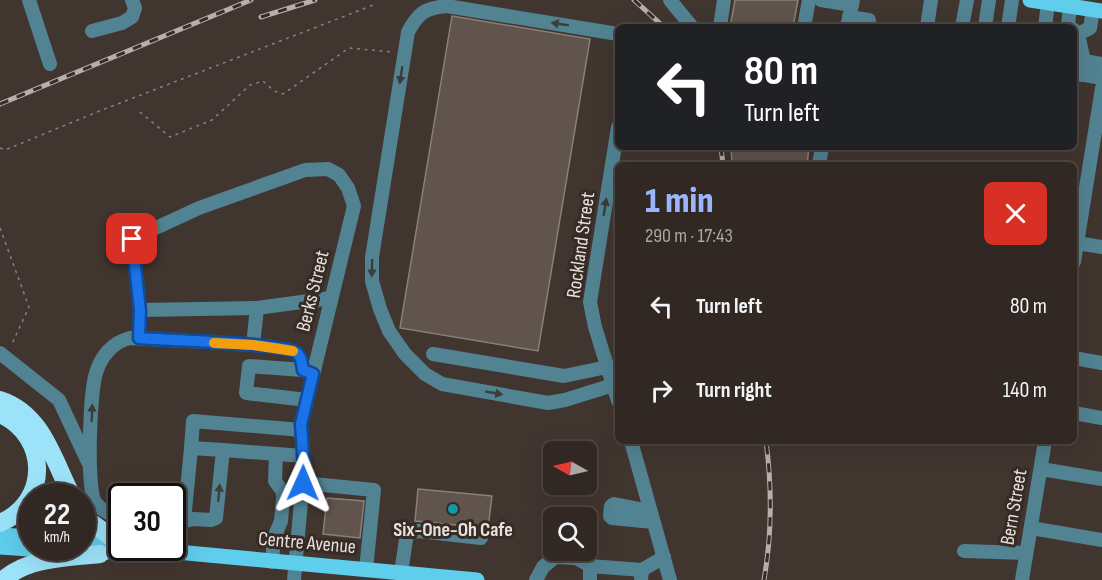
<!DOCTYPE html>
<html lang="en">
<head>
<meta charset="utf-8">
<style>
	:root { --surface:#312823; --page:#39302b; --text:#f1f3f6; --muted:#a8a6a6; --line:#4c4441; --accent:#99b5fd }
	body { margin:0; font-family:"Sofia Sans Condensed",sans-serif; background:var(--page); color:var(--text); height:100vh; display:flex; flex-direction:column; font-size:22px; white-space:nowrap }
	* { box-sizing:border-box; margin:0 }
	p { font-size:20px; color:var(--muted) }
	.icon { flex:none; width:33px; height:33px; fill:none; stroke:currentColor; stroke-width:2; stroke-linecap:round; stroke-linejoin:round }
	.map { position:relative; flex:1; overflow:hidden }
	.sheet { position:absolute; left:615px; top:162px; width:462px; height:282px; display:flex; flex-direction:column; background:var(--surface); border-radius:9px; box-shadow:0 6px 24px #0002,0 0 0 2px var(--line) }
	.sheet>* { flex:none }
	.top-card { position:absolute; left:615px; top:24px; width:462px; height:126px; border-radius:9px; box-shadow:0 6px 24px #0002,0 0 0 2px var(--line); background:#202124; color:#fff; overflow:hidden }
	.needle { width:39px; rotate:278deg }
	.tools { position:absolute; left:543px; top:441px; display:grid; gap:12px }
	.tools a { display:grid; place-items:center; width:54px; height:54px; border-radius:9px; background:var(--surface); box-shadow:0 6px 24px #0002,0 0 0 2px var(--line); font-size:30px }
	.speed { position:absolute; left:18px; top:483px; display:flex; gap:12px; font-size:30px; font-weight:700; text-align:center }
	.speed>* { display:grid; place-content:center; width:78px; height:78px; border-radius:50%; background:var(--surface); box-shadow:0 6px 24px #0002,0 0 0 2px var(--line); line-height:1 }
	.speed small { font-size:15px; font-weight:400 }
	.speed .limit { border:3px solid #111; border-radius:9px; background:#fff; color:#111 }
	.pin { position:absolute; display:grid; place-items:center; width:51px; height:51px; color:#fff; margin:-26px; border-radius:12px; box-shadow:0 3px 9px #0006 }
	.me { position:absolute; width:66px; margin:-33px; rotate:1deg; stroke-linejoin:round; filter:drop-shadow(0 0 4px #0008) }
	.turn { display:flex; align-items:center; gap:21px; height:126px; padding:0 30px; font-size:27px }
	.turn .icon { width:78px; height:78px; stroke-width:2.5 }
	.turn b { display:block; font-size:42px; line-height:51px }
	.round { display:grid; place-items:center; flex:none; width:63px; height:63px; border-radius:9px; background:var(--page) }
	.head { display:flex; align-items:center; justify-content:space-between; height:102px; padding:0 30px }
	h1 { font-size:36px; font-weight:800; line-height:45px; color:var(--accent) }
	ul { padding:0; list-style:none }
	li { display:flex; align-items:center; gap:18px; height:84px; padding:0 30px }
	li div { flex:1 }
	li b { display:block; font-size:22px }
	li em { font-style:normal }
	.map>svg:first-child { display:block }
</style>
</head>
<body>
<div class="map">
<svg width="1102" height="580" viewBox="0 0 1102 580">
	<rect width="100%" height="100%" fill="#41352f"/>
	<!-- building -->
	<g fill="#60544d" stroke="#8c7f78" stroke-width="1.5">
		<path d="M 735,0 L 798,0 L 793,27 L 730,27 Z"/>
		<path d="M 452,16 L 590,39 L 538,351 L 400,328 Z"/>
		<path d="M 731,147 L 809,147 L 807,165 L 732,165 Z"/>
		<path d="M 418,489 L 492,496 L 488,528 L 415,521 Z"/>
		<path d="M 327,498 L 364,501 L 360,538 L 323,534 Z"/>
	</g>
	<g fill="none" stroke-linecap="round" stroke-linejoin="round">
		<!-- path -->
		<g stroke="#8a817c" stroke-width="1.5" stroke-dasharray="3 4.5" stroke-linecap="butt">
			<path d="M 140,112 L 170,137 L 212,120 L 250,85 L 263,81 L 274,91 L 283,94 L 349,48 L 393,52"/>
			<path d="M 0,148 L 5,150 L 102,110 L 376,4"/>
			<path d="M 0,228 L 29,307 L 11,346"/>
		</g>
		<!-- minor -->
		<g stroke="#528392" stroke-width="14">
			<path d="M 29,0 L 50,64"/>
			<path d="M 670,0 L 692,27"/>
			<path d="M 821,0 L 852,5"/>
			<path d="M 849,17 L 869,20 L 867,27"/>
			<path d="M 720,27 L 724,0"/>
			<path d="M 804,27 L 809,0"/>
			<path d="M 847,27 L 853,0"/>
			<path d="M 927,27 L 931,0"/>
			<path d="M 962,27 L 967,0"/>
			<path d="M 985,27 L 989,0"/>
			<path d="M 1008,27 L 1012,0"/>
			<path d="M 1045,27 L 1048,3"/>
			<path d="M 1070,27 L 1068,26 L 1070,6"/>
			<path d="M 1074,30 L 1078,34 L 1084,61"/>
			<path d="M 92,31 L 122,23 L 132,17 L 135,8 L 132,0"/>
			<path d="M 1078,34 L 1090,28 L 1093,10"/>
			<path d="M 1074,73 L 1102,78"/>
			<path d="M 1082,75 L 1084,61 L 1102,64"/>
			<path d="M 618,127 L 590,302 L 595,327 L 618,401"/>
			<path d="M 819,165 L 822,147"/>
			<path d="M 1077,243 L 1102,247"/>
			<path d="M 1074,262 L 1102,88"/>
			<path d="M 139,338 L 140,310"/>
			<path d="M 253,345 L 257,308"/>
			<path d="M 0,353 L 59,400 L 88,462"/>
			<path d="M 433,354 L 564,376 L 607,367"/>
			<path d="M 1074,358 L 1102,363"/>
			<path d="M 303,370 L 249,366 L 246,393 L 307,400"/>
			<path d="M 613,385 L 565,400 L 548,403 L 442,384 L 425,374 L 405,354 L 389,331 L 380,309 L 372,281 L 372,257 L 408,32 C 418,13 425,8 447,6 L 618,34"/>
			<path d="M 1074,413 L 1102,418"/>
			<path d="M 631,441 L 670,580"/>
			<path d="M 191,448 L 193,421 L 301,430"/>
			<path d="M 223,450 L 303,456"/>
			<path d="M 1041,469 L 1102,479"/>
			<path d="M 303,483 L 374,490 L 366,570"/>
			<path d="M 650,511 L 614,504 L 611,506 L 610,516 L 612,518 L 653,522"/>
			<path d="M 122,519 C 112,515 101,511 95,502 C 86,486 90,391 96,373 C 101,356 113,342 130,338 C 154,340 286,343 297,353 C 302,357 302,365 303,370 L 313,374"/>
			<path d="M 172,523 L 194,519 L 211,520 L 216,518 L 223,450 L 191,448 L 184,521"/>
			<path d="M 1031,528 L 1102,540"/>
			<path d="M 964,551 L 1026,553"/>
			<path d="M 272,562 L 274,538 L 281,521 L 283,498 L 283,492 L 275,481 L 276,454"/>
			<path d="M 401,573 L 407,533 L 419,531 L 481,538"/>
			<path d="M 294,580 L 304,468 L 301,424 L 354,206 L 348,188 L 339,175 L 328,169 L 305,170 L 199,208 L 132,239 L 140,310 L 257,308 L 331,298"/>
			<path d="M 536,580 L 543,567 L 555,557 L 576,558 L 590,566"/>
			<path d="M 590,580 L 590,566 L 642,570"/>
			<path d="M 641,580 L 642,570 L 664,557"/>
			<path d="M 1022,580 L 1045,441"/>
		</g>
		<!-- major -->
		<g stroke="#5fcdec" stroke-width="15">
			<path d="M 1030,0 L 1102,11"/>
			<path d="M 0,535 L 32,537"/>
			<path d="M 82,540 L 122,546"/>
			<path d="M 0,547 L 100,554 L 122,547"/>
			<path d="M 134,548 L 477,580"/>
		</g>
		<!-- highway -->
		<g stroke="#9ce3f9" stroke-width="18">
			<path d="M 0,400 C 43,414 53,460 72,496"/>
			<path d="M 0,414 C 49,436 50,502 0,523"/>
			<path d="M 82,512 L 92,523 L 122,545"/>
			<path d="M 3,580 C 28,557 68,558 100,554"/>
		</g>
		<defs>
			<g id="rail">
				<path d="M 634,0 L 664,27"/>
				<path d="M 261,17 L 315,0"/>
				<path d="M 0,104 L 251,0"/>
				<path d="M 721,147 L 723,165"/>
				<path d="M 764,580 C 772,534 772,487 766,441"/>
			</g>
		</defs>
		<!-- rail casing -->
		<use href="#rail" stroke="#b8afab" stroke-width="5"/>
		<!-- rail -->
		<use href="#rail" stroke="#362b25" stroke-width="3" stroke-dasharray="9" stroke-linecap="butt"/>
	</g>
	<!-- one-way arrows -->
	<defs><path id="oneway-solid" d="M-6-.8H1V-3.2L6.5 0L1 3.2V.8H-6Z" transform="scale(1.5)"/></defs>
	<g fill="#3c3d3b">
		<use href="#oneway-solid" transform="translate(560 24) rotate(-171)"/>
		<use href="#oneway-solid" transform="translate(401 75) rotate(99)"/>
		<use href="#oneway-solid" transform="translate(605 207) rotate(-81)"/>
		<use href="#oneway-solid" transform="translate(372 268) rotate(91)"/>
		<use href="#oneway-solid" transform="translate(494 393) rotate(10)"/>
		<use href="#oneway-solid" transform="translate(92 413) rotate(-88)"/>
		<use href="#oneway-solid" transform="translate(219 493) rotate(-85)"/>
	</g>
	<g fill="none" stroke-linecap="round" stroke-linejoin="round">
		<defs>
			<path id="route" d="M 132,239 L 140,310 L 139,338 C 162,340 285,343 297,353 C 302,357 302,365 303,370 L 313,374 L 301,424 L 304,468 L 303,483"/>
		</defs>
		<!-- route casing -->
		<use href="#route" stroke="#114b97" stroke-width="15"/>
		<!-- route -->
		<use href="#route" stroke="#1a73e8" stroke-width="10"/>
		<!-- slow -->
		<path stroke="#f59e0b" stroke-width="10" d="M 214,343 L 253,345 L 293,351"/>
	</g>
	<!-- markers -->
	<circle fill="#0f9aa8" stroke="#362b25" stroke-width="2" cx="453" cy="509" r="6"/>
	<g text-anchor="middle" dominant-baseline="central" stroke-width="6" stroke-linejoin="round" paint-order="stroke">
		<!-- street labels -->
		<g font-size="20" fill="#e8e1dd" stroke="#362b25">
			<text transform="translate(581 245) rotate(-82)">Rockland Street</text>
			<text transform="translate(313 291) rotate(-76)">Berks Street</text>
			<text transform="translate(1014 507) rotate(-80)">Bern Street</text>
			<text transform="translate(307 543) rotate(5)">Centre Avenue</text>
		</g>
		<!-- poi labels -->
		<g font-size="20" font-weight="bold" fill="#e8e1dd" stroke="#362b25">
			<text x="453" y="530">Six-One-Oh Cafe</text>
		</g>
	</g>
</svg>
<div class="tools">
<a><svg class="needle" viewBox="-14 -14 28 28"><path d="M0-13l5 13h-10z" fill="#e53935"/><path d="M0 13l5-13h-10z" fill="#a8a6a6"/></svg></a>
<a><svg class="icon" aria-label="search" viewBox="0 0 24 24"><circle cx="10" cy="10" r="6"/><path d="M15 15l6 6"/></svg></a>
</div>
<div class="speed"><div>22<small>km/h</small></div><div class="limit">30</div></div>
<div class="pin" style="left:132px;top:239px;background:#d93025"><svg class="icon" aria-label="arrive" viewBox="0 0 24 24"><path d="M6 21V4h12l-3 4 3 4H6"/></svg></div>
<svg class="me" style="left:303px;top:483px" viewBox="-20 -20 40 40"><path d="M0-17L14 15 0 8-14 15z" fill="#1a73e8" stroke="#fff" stroke-width="4"/></svg>
<div class="top-card">
<div class="turn"><svg class="icon" aria-label="left" viewBox="0 0 24 24"><path d="M17 20v-9H6M10 6l-5 5 5 5"/></svg><div><b>80 m</b>Turn left</div></div>
</div>
<section class="sheet">
<div class="head"><div><h1>1 min</h1><p>290 m · 17:43</p></div><a class="round" style="background:#d93025;color:#fff"><svg class="icon" aria-label="close" viewBox="0 0 24 24"><path d="M6 6l12 12M18 6L6 18"/></svg></a></div>
<ul>
<li><svg class="icon" aria-label="left" viewBox="0 0 24 24"><path d="M17 20v-9H6M10 6l-5 5 5 5"/></svg><div><b>Turn left</b></div><em>80 m</em></li>
<li><svg class="icon" aria-label="right" viewBox="0 0 24 24"><path d="M7 20v-9h11M14 6l5 5-5 5"/></svg><div><b>Turn right</b></div><em>140 m</em></li>
</ul>
</section>
</div>
</body>
</html>
